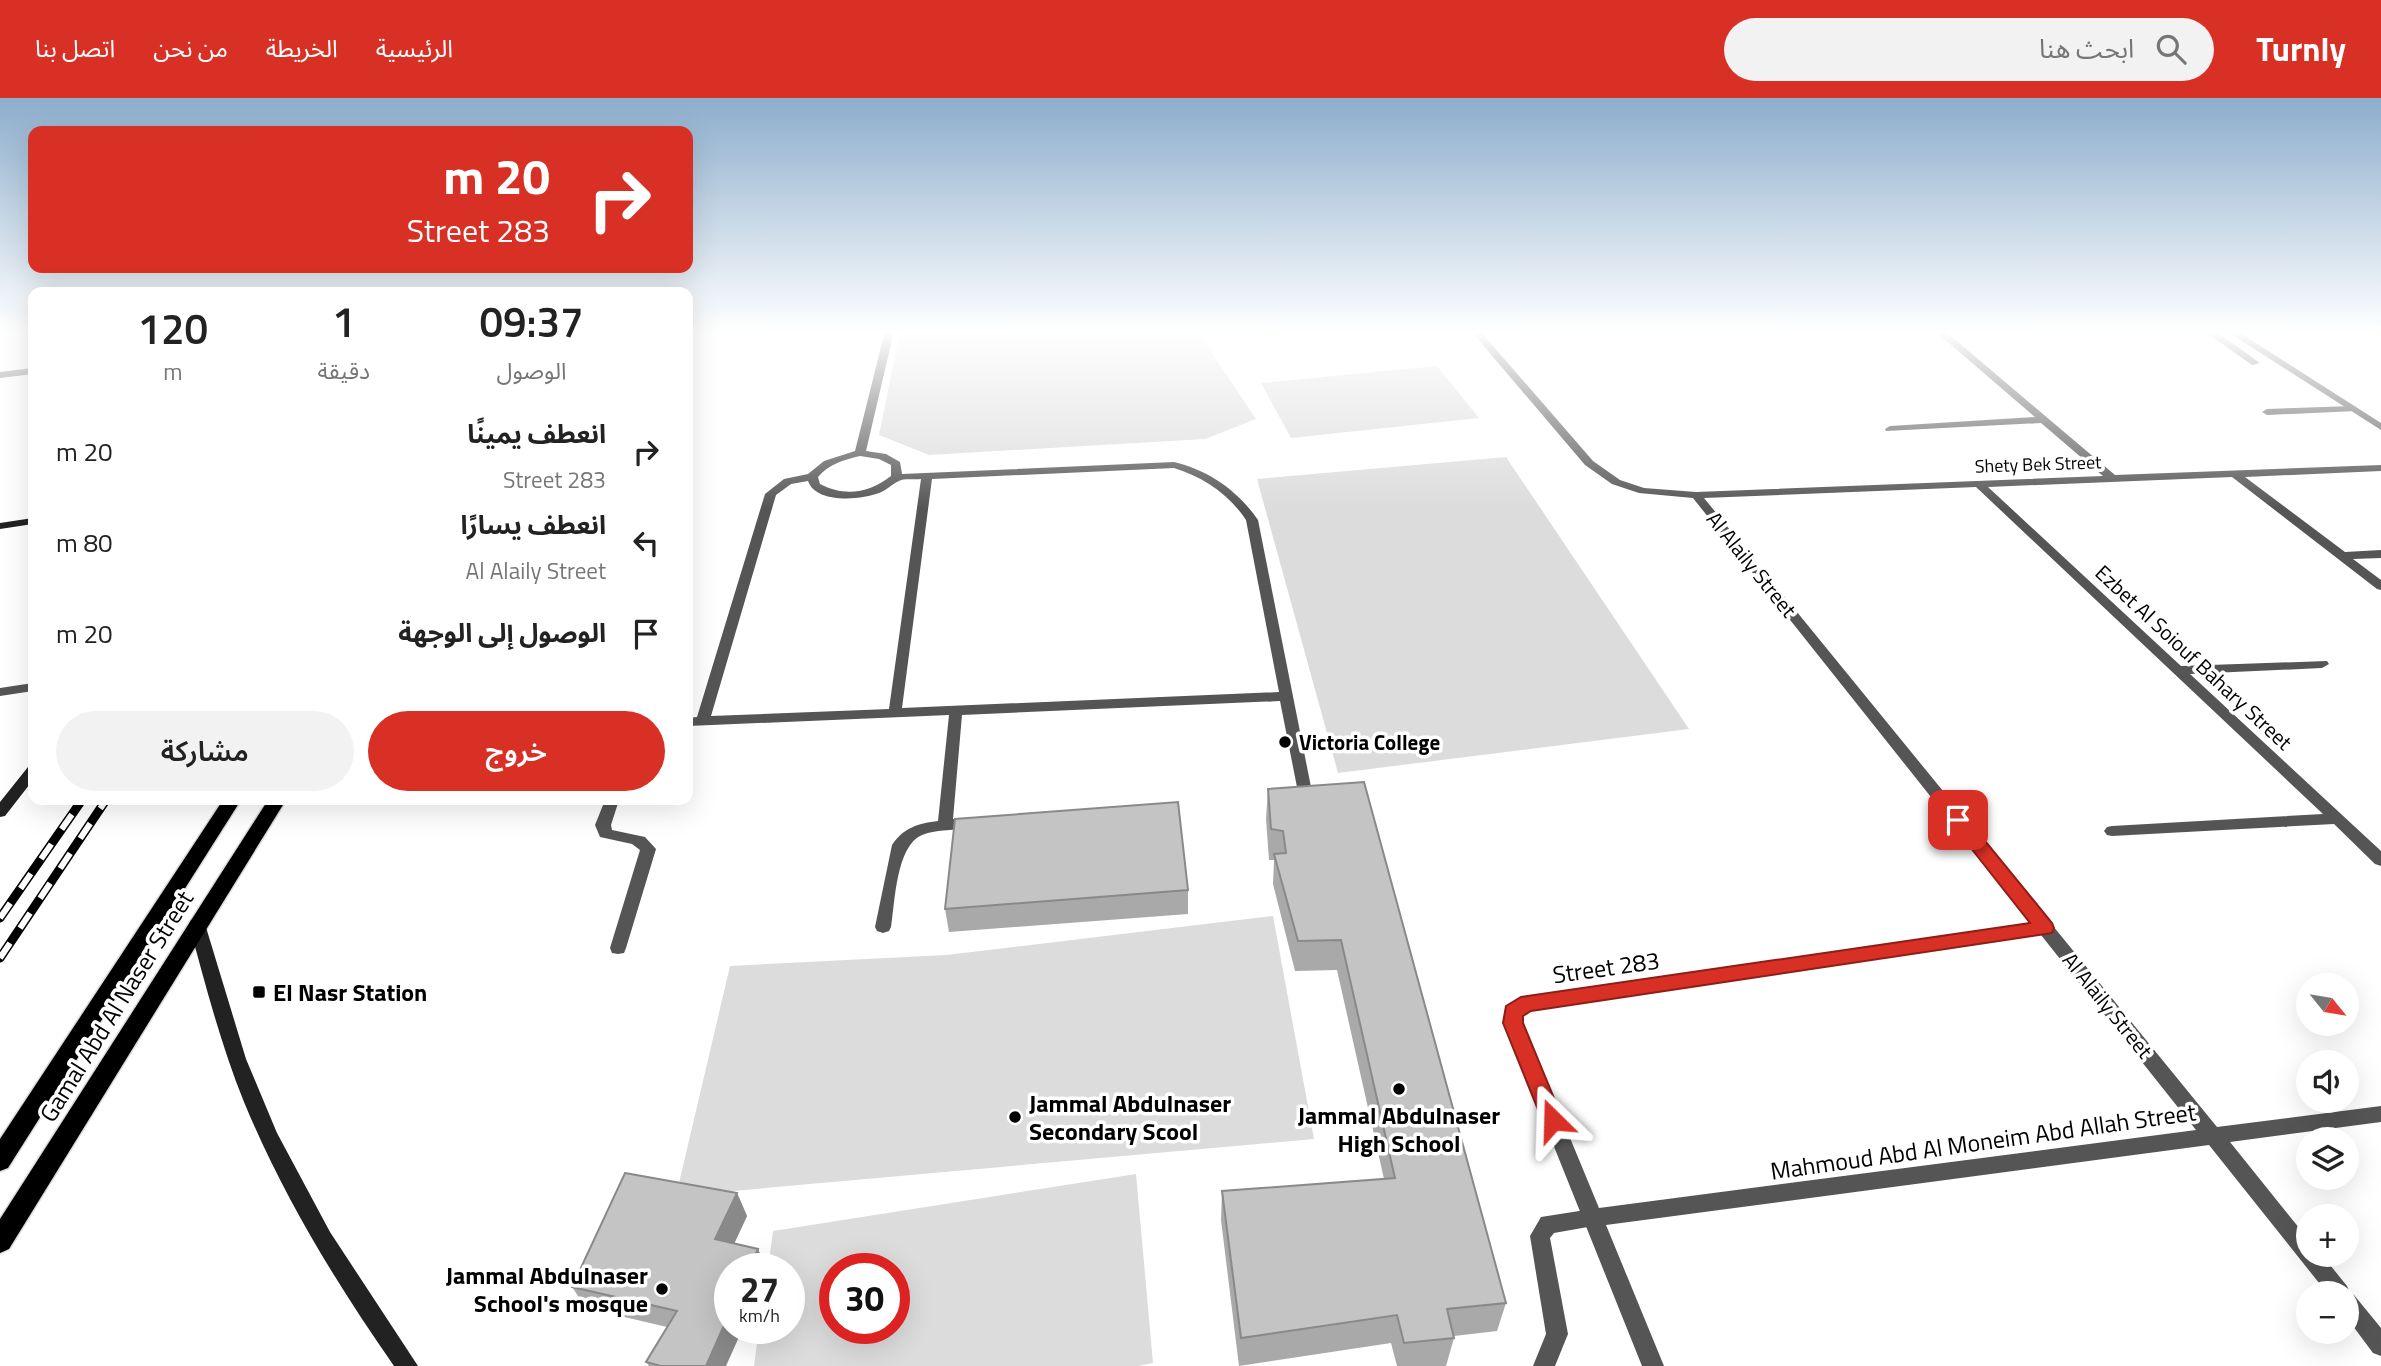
<!DOCTYPE html>
<html lang="ar">
<head>
<meta charset="utf-8">
<style>
	:root { --surface:#fff; --page:#f2f2f2; --text:#222; --muted:#767676; --accent:#d93025 }
	body { margin:0; font-family:"Titillium Web","Noto Sans Arabic",sans-serif; background:var(--page); color:var(--text); direction:rtl; height:100vh; display:flex; flex-direction:column; font-size:26px; white-space:nowrap }
	* { box-sizing:border-box; margin:0 }
	p { font-size:23px; color:var(--muted) }
	.icon { flex:none; width:38px; height:38px; fill:none; stroke:currentColor; stroke-width:2; stroke-linecap:round; stroke-linejoin:round }
	.map { position:relative; flex:1; overflow:hidden; direction:ltr }
	.drawer { position:absolute; left:28px; top:189px; width:665px; height:518px; display:flex; flex-direction:column; background:var(--surface); border-radius:14px; box-shadow:0 7px 28px #0002; direction:rtl }
	.drawer>* { flex:none }
	.guide { position:absolute; left:28px; top:28px; width:665px; height:147px; border-radius:14px; box-shadow:0 7px 28px #0002; direction:rtl; background:#d93025; color:#fff; overflow:hidden }
	.needle { width:46px; rotate:120deg }
	.controls { position:absolute; left:2296px; top:875px; display:grid; gap:14px }
	.controls a { display:grid; place-items:center; width:63px; height:63px; border-radius:50%; background:var(--surface); box-shadow:0 7px 28px #0002; font-size:35px }
	.speed { position:absolute; left:714px; top:1155px; display:flex; gap:14px; font-size:35px; font-weight:700; text-align:center }
	.speed>* { display:grid; place-content:center; width:91px; height:91px; border-radius:50%; background:var(--surface); box-shadow:0 7px 28px #0002; line-height:1 }
	.speed small { font-size:18px; font-weight:400 }
	.speed .limit { border:10px solid #d22; background:#fff; color:#111 }
	.pin { position:absolute; display:grid; place-items:center; width:60px; height:60px; color:#fff; margin:-30px; border-radius:14px; box-shadow:0 4px 10px #0006 }
	.me { position:absolute; width:77px; margin:-38px; rotate:338deg; stroke-linejoin:round; filter:drop-shadow(0 0 5px #0008) }
	.turn { display:flex; align-items:center; gap:24px; height:147px; padding:0 28px; font-size:32px }
	.turn .icon { width:91px; height:91px; stroke-width:2.5 }
	.turn b { display:block; font-size:49px; line-height:60px }
	.eta { display:flex; justify-content:space-evenly; align-items:center; height:119px; text-align:center }
	.eta b { font-size:42px; font-weight:600; line-height:49px }
	.button { display:flex; gap:14px; margin-top:auto; padding:14px 28px }
	.button a { flex:1; height:80px; border-radius:42px; background:var(--accent); color:#fff; font-size:28px; font-weight:600; line-height:80px; text-align:center }
	.button a+a { background:var(--page); color:var(--text) }
	ul { padding:0; list-style:none }
	li { display:flex; align-items:center; gap:21px; height:91px; padding:0 28px }
	li div { flex:1 }
	li b { display:block; font-size:26px }
	li em { font-style:normal }
	header { display:flex; align-items:center; gap:42px; box-sizing:border-box; height:98px; padding:0 35px; background:var(--accent); color:#fff }
	header strong { font-size:33px }
	nav { display:flex; gap:38px; margin-inline-start:auto; font-size:24px }
	.search { width:490px; height:63px; background:var(--page); display:flex; align-items:center; gap:18px; box-sizing:border-box; padding:0 24px; border-radius:38px; color:var(--muted); font-size:26px }
	.map>svg:first-child { display:block }
</style>
</head>
<body>
<header>
<strong>Turnly</strong>
<div class="search"><svg class="icon" aria-label="search" viewBox="0 0 24 24"><circle cx="10" cy="10" r="6"/><path d="M15 15l6 6"/></svg>ابحث هنا</div>
<nav><a>الرئيسية</a><a>الخريطة</a><a>من نحن</a><a>اتصل بنا</a></nav>
</header>
<div class="map">
<svg width="2381" height="1268" viewBox="0 0 2381 1268">
	<rect width="100%" height="100%" fill="#fff"/>
	<!-- green -->
	<g fill="#dcdcdc" fill-rule="evenodd">
		<path d="M 900,233 L 1197,233 L 1256,321 L 1205,341 L 929,357 L 879,337 Z"/>
		<path d="M 1437,268 L 1479,320 L 1291,340 L 1261,285 Z"/>
		<path d="M 1506,359 L 1689,631 L 1338,675 L 1257,381 Z"/>
		<path d="M 1273,818 L 1314,1041 L 676,1098 L 730,868 L 946,857 Z"/>
		<path d="M 1136,1076 L 1153,1265 L 1138,1268 L 754,1268 L 759,1230 L 789,1230 L 789,1171 L 768,1171 L 773,1133 ZM 835,1171 L 894,1171 L 894,1230 L 835,1230 Z"/>
	</g>
	<g fill="none" stroke-linecap="round" stroke-linejoin="round">
		<defs>
			<g id="primary">
				<path d="M 223,702 L 241,702 L 8,1070 L 0,1073 L 0,1041 Z"/>
				<path d="M 268,702 L 286,702 L 9,1151 L 0,1155 L 0,1121 Z"/>
			</g>
		</defs>
		<!-- primary casing -->
		<use href="#primary" stroke="#dbdbdb" stroke-width="3"/>
		<!-- lane -->
		<g fill="#555" fill-rule="evenodd">
			<path d="M 885,233 L 894,233 L 866,353 L 886,356 L 900,364 L 902,376 L 1174,364 C 1210,373 1237,392 1258,422 L 1311,689 L 1309,693 L 1299,693 L 1297,689 L 1280,603 L 962,617 L 953,721 L 977,722 L 980,726 L 977,730 L 972,731 C 956,732 937,731 922,737 C 896,748 895,804 891,829 L 889,833 L 883,835 L 877,833 L 875,829 L 892,747 C 903,730 919,725 938,723 L 949,617 L 688,628 L 688,620 L 697,619 L 765,396 L 784,381 L 808,376 L 824,363 L 855,353 ZM 860,358 L 879,361 L 891,367 L 891,378 C 869,395 845,399 820,386 L 818,379 C 829,366 843,362 860,358 ZM 1174,370 C 1203,379 1229,396 1246,422 L 1279,594 L 902,610 L 932,381 ZM 921,381 L 889,611 L 711,618 L 776,397 L 791,386 L 808,383 C 816,406 861,402 879,395 C 887,392 892,386 899,383 C 904,380 914,382 921,381 Z"/>
			<path d="M 2204,233 L 2215,233 L 2260,265 L 2252,267 Z"/>
			<path d="M 2352,308 L 2356,309 L 2356,313 L 2267,317 L 2262,314 L 2267,311 Z"/>
			<path d="M 605,702 L 619,702 L 611,727 L 612,732 L 645,739 L 656,751 L 626,850 L 624,855 L 618,856 L 612,855 L 610,850 L 640,752 L 632,746 L 600,739 L 595,727 Z"/>
			<path d="M 1592,1111 L 1599,1113 L 1602,1120 L 1599,1127 L 1554,1135 L 1550,1140 L 1568,1236 L 1555,1268 L 1533,1268 L 1546,1236 L 1530,1138 L 1541,1119 Z"/>
		</g>
		<!-- street -->
		<g fill="#555" fill-rule="evenodd">
			<path d="M 1471,233 L 1480,233 L 1593,363 L 1620,382 L 1644,390 L 1696,394 L 2103,378 L 2041,325 L 1886,333 L 1885,331 L 1890,328 L 2035,319 L 1935,233 L 1945,233 L 2115,377 L 2381,367 L 2381,373 L 2245,379 L 2345,454 L 2381,452 L 2381,460 L 2353,461 L 2381,482 L 2381,492 L 2377,491 L 2232,379 L 1988,389 L 2181,568 L 2327,563 L 2329,566 L 2322,570 L 2190,576 L 2381,753 L 2381,768 L 2375,766 L 2334,726 L 2112,738 L 2107,737 L 2104,733 L 2107,729 L 2112,728 L 2323,716 L 1976,389 L 1704,400 L 2217,1029 L 2381,1008 L 2381,1024 L 2230,1044 L 2308,1141 L 2308,1157 L 2322,1157 L 2347,1188 L 2350,1195 L 2354,1197 L 2381,1230 L 2381,1258 L 2373,1255 L 2347,1220 L 2347,1195 L 2327,1195 L 2209,1047 L 1606,1127 L 1664,1268 L 1642,1268 L 1504,924 C 1503,908 1513,903 1528,898 L 2032,826 L 1693,400 L 1639,395 L 1612,386 L 1585,367 ZM 2041,837 L 2196,1032 L 1599,1110 L 1522,924 L 1521,917 L 1531,912 Z"/>
			<path d="M 2226,233 L 2237,233 L 2381,325 L 2381,332 Z"/>
			<path d="M 2376,233 L 2381,233 L 2381,237 L 2378,236 Z"/>
			<path d="M 33,270 L 33,276 L 0,280 L 0,274 Z"/>
			<path d="M 33,585 L 33,593 L 0,598 L 0,590 Z"/>
		</g>
		<!-- secondary -->
		<g fill="#222" fill-rule="evenodd">
			<path d="M 33,420 L 33,426 L 0,431 L 0,425 Z"/>
			<path d="M 33,667 L 33,682 L 5,718 L 0,719 L 0,704 L 28,669 Z"/>
			<path d="M 197,820 L 203,822 L 205,826 L 246,961 L 277,1035 L 330,1134 L 418,1268 L 394,1268 C 336,1185 283,1098 244,1004 C 221,947 205,886 189,826 L 191,822 Z"/>
		</g>
		<!-- primary -->
		<use href="#primary" fill="#000" fill-rule="evenodd"/>
		<defs>
			<g id="rail">
				<path d="M 0,820 L 82,702"/>
				<path d="M 0,860 L 106,702"/>
			</g>
		</defs>
		<!-- rail casing -->
		<use href="#rail" stroke="#000" stroke-width="9"/>
		<!-- rail -->
		<use href="#rail" stroke="#fff" stroke-width="6" stroke-dasharray="18" stroke-linecap="butt"/>
	</g>
	<!-- wall -->
	<g fill="#a9a9a9">
		<path d="M 1364,684 L 1506,1205 L 1497,1233 L 1454,1238 L 1454,1240 L 1446,1268 L 1397,1268 L 1391,1245 L 1239,1268 L 1221,1122 L 1222,1093 L 1384,1081 L 1337,872 L 1295,873 L 1273,786 L 1274,762 L 1269,762 L 1266,721 L 1268,691 Z"/>
		<path d="M 1188,792 L 1188,816 L 949,834 L 945,811 Z"/>
		<path d="M 737,1095 L 747,1118 L 734,1146 L 758,1151 L 766,1171 L 730,1171 L 726,1268 L 649,1268 L 646,1264 L 667,1229 L 586,1210 L 572,1189 Z"/>
	</g>
	<!-- shaded-wall -->
	<g fill="#898989">
		<path d="M 737,1095 L 747,1118 L 726,1163 L 715,1141 Z"/>
		<path d="M 758,1151 L 766,1171 L 749,1171 Z"/>
		<path d="M 730,1214 L 730,1230 L 743,1230 L 726,1268 L 706,1268 Z"/>
	</g>
	<!-- building -->
	<g fill="#c4c4c4" stroke="#898989" stroke-width="2">
		<path d="M 1364,684 L 1506,1205 L 1447,1211 L 1454,1240 L 1404,1245 L 1397,1217 L 1241,1240 L 1222,1093 L 1395,1080 L 1341,842 L 1298,843 L 1274,756 L 1286,755 L 1283,733 L 1271,731 L 1268,691 Z"/>
		<path d="M 1178,704 L 1188,792 L 945,811 L 955,721 Z"/>
		<path d="M 625,1075 L 737,1095 L 715,1141 L 758,1151 L 749,1171 L 730,1171 L 730,1214 L 706,1268 L 661,1268 L 646,1264 L 677,1213 L 572,1189 Z"/>
	</g>
	<!-- sky -->
	<linearGradient id="sky" x2="0" y2="1"><stop stop-color="#8cadcc"/><stop offset="0.57" stop-color="#fff"/><stop offset="1" stop-color="#fff" stop-opacity="0"/></linearGradient>
	<rect width="2381" height="411" fill="url(#sky)"/>
	<!-- route -->
	<path fill="#d93025" stroke="#8d1f18" stroke-width="2" d="M 1958,715 L 1964,717 L 2052,825 L 2054,830 L 2052,835 L 1531,913 L 1523,918 L 1523,925 L 1563,1022 L 1560,1029 L 1553,1031 L 1545,1029 L 1503,925 L 1506,908 L 1521,899 L 2030,825 L 1952,726 L 1949,722 Z"/>
	<!-- markers -->
	<g fill="#000" stroke="#fff" stroke-width="2.5">
		<circle cx="1285" cy="644" r="7"/>
		<rect x="252" y="887" width="14" height="14" rx="3.5"/>
		<circle cx="1399" cy="991" r="7"/>
		<circle cx="1015" cy="1019" r="7"/>
		<circle cx="662" cy="1191" r="7"/>
	</g>
	<g text-anchor="middle" dominant-baseline="central" stroke-width="7" stroke-linejoin="round" paint-order="stroke">
		<!-- far-street labels -->
		<g font-size="18" fill="#000" stroke="#fff">
			<text transform="translate(2038 366) rotate(-2)">Shety Bek Street</text>
		</g>
		<!-- street labels -->
		<g font-size="21" fill="#000" stroke="#fff">
			<text transform="translate(1752 466) rotate(51)">Al Alaily Street</text>
			<text transform="translate(2194 559) rotate(43)">Ezbet Al Soiouf Bahary Street</text>
			<text transform="translate(2108 907) rotate(51)">Al Alaily Street</text>
		</g>
		<!-- poi labels -->
		<g font-size="21" font-weight="bold" fill="#000" stroke="#fff" text-anchor="start">
			<text x="1299" y="644">Victoria College</text>
		</g>
		<!-- near-street labels -->
		<g font-size="24" fill="#000" stroke="#fff">
			<text transform="translate(1606 869) rotate(-8)">Street 283</text>
			<text transform="translate(116 908) rotate(-58)">Gamal Abd Al Naser Street</text>
			<text transform="translate(1983 1043) rotate(-8)">Mahmoud Abd Al Moneim Abd Allah Street</text>
		</g>
		<!-- near-poi labels -->
		<g font-size="24" font-weight="bold" fill="#000" stroke="#fff" text-anchor="start">
			<text x="273" y="894">El Nasr Station</text>
			<text x="1029" y="1005">Jammal Abdulnaser<tspan x="1029" dy="28">Secondary Scool</tspan></text>
			<text x="1399" y="1017" text-anchor="middle">Jammal Abdulnaser<tspan x="1399" dy="28">High School</tspan></text>
			<text x="648" y="1177" text-anchor="end">Jammal Abdulnaser<tspan x="648" dy="28">School's mosque</tspan></text>
		</g>
	</g>
</svg>
<div class="controls">
<a><svg class="needle" viewBox="-14 -14 28 28"><path d="M0-13l5 13h-10z" fill="#e53935"/><path d="M0 13l5-13h-10z" fill="#767676"/></svg></a>
<a><svg class="icon" aria-label="sound" viewBox="0 0 24 24"><path d="M4 9h4l5-4v14l-5-4H4zM17 9q2 3 0 6"/></svg></a>
<a><svg class="icon" aria-label="layers" viewBox="0 0 24 24"><path d="M12 4l9 5-9 5-9-5zM3 14l9 5 9-5"/></svg></a>
<a>+</a>
<a>−</a>
</div>
<div class="speed"><div>27<small>km/h</small></div><div class="limit">30</div></div>
<div class="pin" style="left:1958px;top:722px;background:#d93025"><svg class="icon" aria-label="arrive" viewBox="0 0 24 24"><path d="M6 21V4h12l-3 4 3 4H6"/></svg></div>
<svg class="me" style="left:1553px;top:1022px" viewBox="-20 -20 40 40"><path d="M0-17L14 15 0 8-14 15z" fill="#d93025" stroke="#fff" stroke-width="4"/></svg>
<div class="guide">
<div class="turn"><svg class="icon" aria-label="right" viewBox="0 0 24 24"><path d="M7 20v-9h11M14 6l5 5-5 5"/></svg><div><b>20 m</b>Street 283</div></div>
</div>
<section class="drawer">
<div class="eta">
<div><b>09:37</b><p>الوصول</p></div>
<div><b>1</b><p>دقيقة</p></div>
<div><b>120</b><p>m</p></div>
</div>
<ul>
<li><svg class="icon" aria-label="right" viewBox="0 0 24 24"><path d="M7 20v-9h11M14 6l5 5-5 5"/></svg><div><b>انعطف يمينًا</b><p>Street 283</p></div><em>20 m</em></li>
<li><svg class="icon" aria-label="left" viewBox="0 0 24 24"><path d="M17 20v-9H6M10 6l-5 5 5 5"/></svg><div><b>انعطف يسارًا</b><p>Al Alaily Street</p></div><em>80 m</em></li>
<li><svg class="icon" aria-label="arrive" viewBox="0 0 24 24"><path d="M6 21V4h12l-3 4 3 4H6"/></svg><div><b>الوصول إلى الوجهة</b></div><em>20 m</em></li>
</ul>
<div class="button"><a>خروج</a><a>مشاركة</a></div>
</section>
</div>
</body>
</html>
